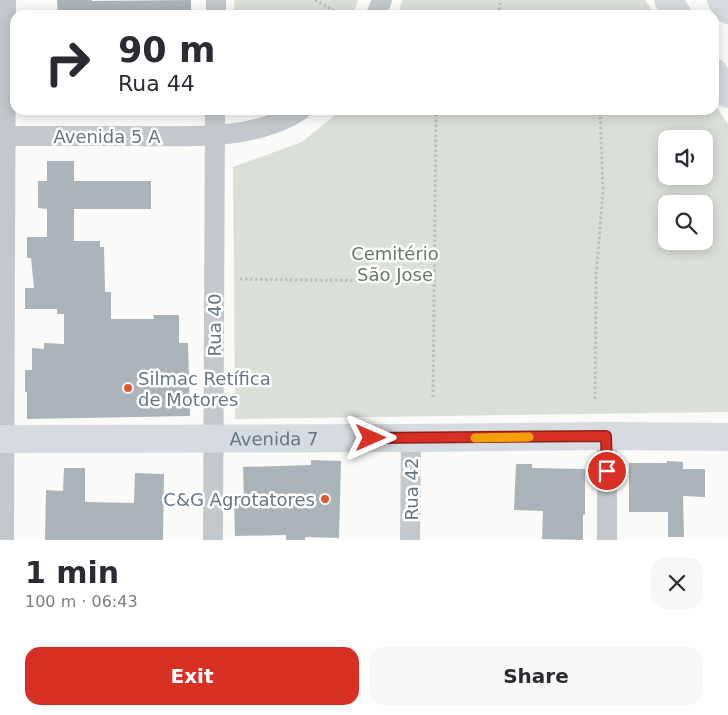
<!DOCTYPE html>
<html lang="en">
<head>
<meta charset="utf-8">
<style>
	:root { --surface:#fff; --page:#f7f7f7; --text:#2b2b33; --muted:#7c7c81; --accent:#d93025 }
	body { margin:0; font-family:"DejaVu Sans",sans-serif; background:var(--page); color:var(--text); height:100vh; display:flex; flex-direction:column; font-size:19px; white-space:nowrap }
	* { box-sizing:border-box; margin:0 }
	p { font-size:16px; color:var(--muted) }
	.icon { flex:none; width:28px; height:28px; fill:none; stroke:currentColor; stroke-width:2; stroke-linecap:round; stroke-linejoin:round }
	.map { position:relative; height:540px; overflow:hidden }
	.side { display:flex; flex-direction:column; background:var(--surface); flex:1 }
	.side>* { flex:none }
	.guide { position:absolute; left:10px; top:10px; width:709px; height:105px; border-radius:15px; box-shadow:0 2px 12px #0003; background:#fff; color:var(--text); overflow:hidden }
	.fabs { position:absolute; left:658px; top:130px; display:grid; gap:10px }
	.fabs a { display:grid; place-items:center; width:55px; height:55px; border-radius:10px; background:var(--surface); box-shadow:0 2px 12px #0003; font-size:25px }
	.pin { position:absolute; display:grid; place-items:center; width:42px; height:42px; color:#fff; margin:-21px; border:2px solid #fff; border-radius:50%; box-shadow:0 1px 5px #0007 }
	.me { position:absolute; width:55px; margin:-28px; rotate:90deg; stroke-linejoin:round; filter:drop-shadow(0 0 4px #0008) }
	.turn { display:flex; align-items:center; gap:18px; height:105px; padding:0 25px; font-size:22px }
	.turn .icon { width:65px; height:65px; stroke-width:2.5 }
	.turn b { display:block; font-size:35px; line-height:42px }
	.round { display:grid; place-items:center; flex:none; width:52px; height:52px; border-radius:15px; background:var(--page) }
	.summary { display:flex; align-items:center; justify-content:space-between; height:85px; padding:0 25px }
	h1 { font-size:30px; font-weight:700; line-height:38px }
	.button { display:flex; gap:10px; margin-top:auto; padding:10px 25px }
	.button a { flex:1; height:58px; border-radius:15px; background:var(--accent); color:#fff; font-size:20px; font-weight:700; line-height:58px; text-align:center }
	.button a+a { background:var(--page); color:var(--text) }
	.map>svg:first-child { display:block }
</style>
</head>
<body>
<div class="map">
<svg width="728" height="540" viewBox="0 0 728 540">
	<rect width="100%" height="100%" fill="#fafaf8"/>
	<!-- green -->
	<g fill="#dadfd7" fill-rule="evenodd">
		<path d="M 234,0 L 358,0 L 353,15 L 234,15 Z"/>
		<path d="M 402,0 L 645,0 L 655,15 L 398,15 Z"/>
		<path d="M 714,103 L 728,124 L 728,412 L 235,419 L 233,167 L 302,142 L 341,110 L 714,110 ZM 666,139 L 704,139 L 704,176 L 666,176 ZM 666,204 L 704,204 L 704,241 L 666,241 Z"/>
		<path d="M 225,110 L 257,110 C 246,114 235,118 225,110 Z"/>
	</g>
	<!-- building -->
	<g fill="#aab3b9">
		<path d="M 57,0 L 92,0 L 92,1 L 191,0 L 191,15 L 58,15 Z"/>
		<path d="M 47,161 L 74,161 L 74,181 L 151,181 L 151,209 L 74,209 L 74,241 L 100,241 L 100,247 L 104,247 L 105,292 L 111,292 L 111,319 L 154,319 L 153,315 L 179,315 L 179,343 L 188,343 L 190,416 L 27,419 L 27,392 L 25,392 L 25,370 L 32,370 L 32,348 L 44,349 L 44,343 L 64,344 L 64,314 L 57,314 L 57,309 L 25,309 L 25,288 L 34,288 L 31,258 L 27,258 L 27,237 L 47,237 L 47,209 L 38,208 L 38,181 L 47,181 Z"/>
		<path d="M 311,460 L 341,461 L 339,538 L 305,537 L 305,540 L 286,540 L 286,535 L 235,536 L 234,500 L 244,500 L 243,467 L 311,465 Z"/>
		<path d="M 667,461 L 683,462 L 683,469 L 705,469 L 705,497 L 683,496 L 684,537 L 668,537 L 668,512 L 629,512 L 629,463 L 667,463 Z"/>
		<path d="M 516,464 L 532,464 L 532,468 L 585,469 L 585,515 L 583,515 L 583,540 L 542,539 L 543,511 L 514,510 Z"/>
		<path d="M 64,468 L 85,468 L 85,502 L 134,503 L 135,473 L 164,474 L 163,540 L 45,540 L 46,490 L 63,491 Z"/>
	</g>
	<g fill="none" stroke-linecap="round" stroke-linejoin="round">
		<!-- path -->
		<g stroke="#bbbfc2" stroke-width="3" stroke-dasharray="2.5 2.5" stroke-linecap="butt">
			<path d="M 315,0 L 333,10 L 339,15"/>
			<path d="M 499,15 L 500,0"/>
			<path d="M 240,279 L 383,281 L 434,279"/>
			<path d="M 433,397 L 436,110"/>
			<path d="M 595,399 L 596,277 L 603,191 L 600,110"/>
		</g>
		<!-- street -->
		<g stroke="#c3c8cc" stroke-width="20">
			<path d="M 216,15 L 216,0"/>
			<path d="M 376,15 L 382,0"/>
			<path d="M 0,136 C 42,136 84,136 126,136 C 181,136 254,142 301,110"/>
			<path d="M 607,436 L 607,540"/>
			<path d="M 4,540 L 6,0"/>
			<path d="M 213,540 L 215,110"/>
			<path d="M 410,540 L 411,438"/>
		</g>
		<!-- secondary -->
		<g stroke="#d6dbdf" stroke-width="28">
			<path d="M 668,0 L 678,15"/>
			<path d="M 721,0 L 728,10"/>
			<path d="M 714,72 L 728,94"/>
			<path id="s1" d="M 0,439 L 411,438 L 607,436 L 728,437"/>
		</g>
	</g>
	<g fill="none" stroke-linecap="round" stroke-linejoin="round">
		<defs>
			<path id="route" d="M 371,438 L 606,436 L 607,471"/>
		</defs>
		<!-- route casing -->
		<use href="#route" stroke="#8d1f18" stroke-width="12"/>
		<!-- route -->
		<use href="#route" stroke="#d93025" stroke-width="9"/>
		<!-- slow -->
		<path stroke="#f59e0b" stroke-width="9" d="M 475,438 L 529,437"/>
	</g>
	<!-- markers -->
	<g fill="#e4572e" stroke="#fff" stroke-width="2">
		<circle cx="128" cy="388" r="5"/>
		<circle cx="325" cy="499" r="5"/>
	</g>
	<g text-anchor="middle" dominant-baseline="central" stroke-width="5" stroke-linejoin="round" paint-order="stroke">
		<!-- street labels -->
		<g font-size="18" fill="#657683" stroke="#fff">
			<text x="107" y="136">Avenida 5 A</text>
			<text transform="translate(214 325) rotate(-90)">Rua 40</text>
			<text stroke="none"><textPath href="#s1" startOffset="274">Avenida 7</textPath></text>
			<text transform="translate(411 489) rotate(-90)">Rua 42</text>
		</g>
		<!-- park labels -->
		<g font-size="18" fill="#687a64" stroke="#fff">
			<text x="395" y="253">Cemitério<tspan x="395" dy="21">São Jose</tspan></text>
		</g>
		<!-- poi labels -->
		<g font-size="18" fill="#657683" stroke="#fff" text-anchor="start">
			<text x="138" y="378">Silmac Retífica<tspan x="138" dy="21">de Motores</tspan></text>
			<text x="315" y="499" text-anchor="end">C&amp;G Agrotatores</text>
		</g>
	</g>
</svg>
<div class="fabs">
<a><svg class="icon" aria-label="sound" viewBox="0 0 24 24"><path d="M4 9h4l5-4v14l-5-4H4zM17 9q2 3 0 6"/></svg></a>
<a><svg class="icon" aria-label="search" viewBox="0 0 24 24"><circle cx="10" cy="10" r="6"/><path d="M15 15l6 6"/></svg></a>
</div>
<div class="pin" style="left:607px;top:471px;background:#d93025"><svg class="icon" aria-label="arrive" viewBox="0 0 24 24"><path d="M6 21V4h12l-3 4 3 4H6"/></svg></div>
<svg class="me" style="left:371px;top:438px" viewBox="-20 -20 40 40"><path d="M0-17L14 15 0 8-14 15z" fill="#d93025" stroke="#fff" stroke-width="4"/></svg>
<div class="guide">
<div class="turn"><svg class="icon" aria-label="right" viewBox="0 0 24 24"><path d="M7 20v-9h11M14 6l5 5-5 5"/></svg><div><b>90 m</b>Rua 44</div></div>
</div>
</div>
<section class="side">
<div class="summary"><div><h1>1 min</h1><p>100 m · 06:43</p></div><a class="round"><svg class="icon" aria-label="close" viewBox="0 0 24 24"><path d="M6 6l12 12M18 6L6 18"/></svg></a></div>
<div class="button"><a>Exit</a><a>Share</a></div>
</section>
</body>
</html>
